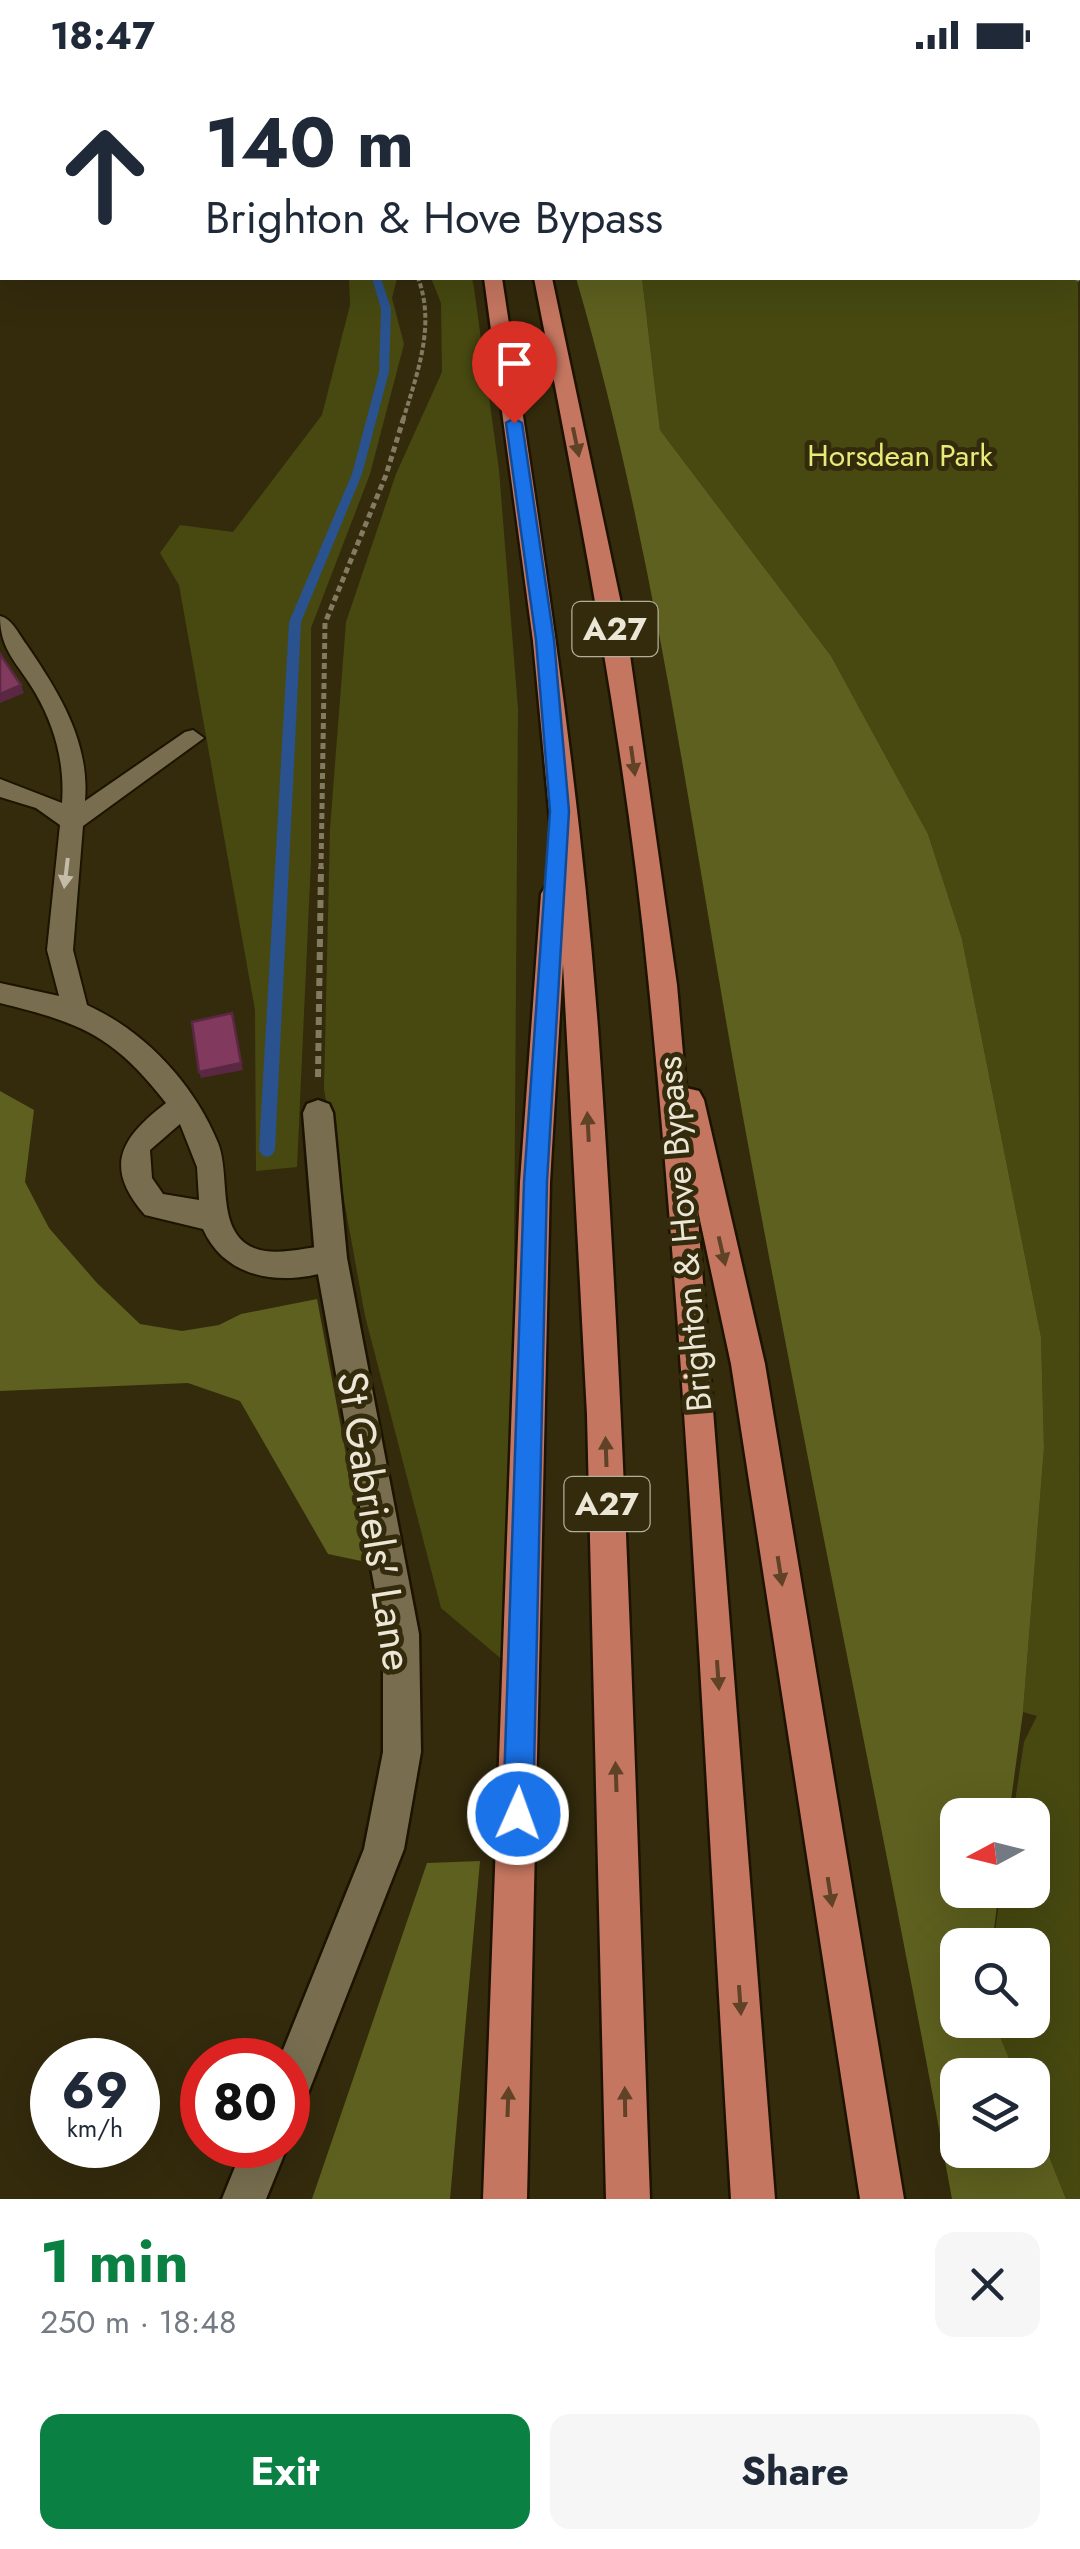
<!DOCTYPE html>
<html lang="en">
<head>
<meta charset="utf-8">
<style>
	:root { --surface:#fff; --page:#f6f6f7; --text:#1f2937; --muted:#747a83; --accent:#0b8043 }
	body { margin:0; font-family:Jost,sans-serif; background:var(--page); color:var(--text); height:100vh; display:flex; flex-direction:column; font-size:38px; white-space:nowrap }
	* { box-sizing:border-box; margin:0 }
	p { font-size:32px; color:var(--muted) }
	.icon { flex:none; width:55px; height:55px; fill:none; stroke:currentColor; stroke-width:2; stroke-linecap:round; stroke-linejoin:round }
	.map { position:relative; height:2129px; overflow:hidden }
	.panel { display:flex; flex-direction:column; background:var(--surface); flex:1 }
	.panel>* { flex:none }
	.hud { position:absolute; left:0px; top:0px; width:1080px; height:210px; box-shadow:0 10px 40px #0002; background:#fff; color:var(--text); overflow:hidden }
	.needle { width:65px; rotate:263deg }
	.tools { position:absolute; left:940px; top:1728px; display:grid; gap:20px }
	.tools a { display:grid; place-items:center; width:110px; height:110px; border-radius:20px; background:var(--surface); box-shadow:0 10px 40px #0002; font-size:50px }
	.speed { position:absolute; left:30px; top:1968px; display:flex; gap:20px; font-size:50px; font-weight:700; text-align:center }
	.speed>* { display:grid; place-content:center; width:130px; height:130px; border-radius:50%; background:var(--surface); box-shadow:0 10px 40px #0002; line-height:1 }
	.speed small { font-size:25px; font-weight:400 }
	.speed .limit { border:15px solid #d22; background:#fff; color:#111 }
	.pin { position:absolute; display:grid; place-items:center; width:85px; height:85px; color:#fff; margin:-102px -42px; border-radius:50% 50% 50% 0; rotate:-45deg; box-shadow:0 0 10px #0007 }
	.pin .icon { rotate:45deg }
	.me { position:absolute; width:110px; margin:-55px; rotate:2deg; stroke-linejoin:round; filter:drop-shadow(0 0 8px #0008) }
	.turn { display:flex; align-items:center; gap:35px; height:210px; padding:0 40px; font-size:45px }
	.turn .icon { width:130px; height:130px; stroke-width:2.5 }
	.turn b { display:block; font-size:70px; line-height:85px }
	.round { display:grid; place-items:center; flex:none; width:105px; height:105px; border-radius:20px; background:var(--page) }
	.overview { display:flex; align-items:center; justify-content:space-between; height:170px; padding:0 40px }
	h1 { font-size:60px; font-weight:700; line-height:75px; color:var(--accent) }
	.cta { display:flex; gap:20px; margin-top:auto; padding:20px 40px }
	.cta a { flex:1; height:115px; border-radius:20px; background:var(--accent); color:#fff; font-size:40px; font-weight:700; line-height:115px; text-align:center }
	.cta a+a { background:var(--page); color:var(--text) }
	.status { display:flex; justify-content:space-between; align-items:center; height:70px; padding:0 50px; background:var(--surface); direction:ltr }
	.status svg { height:28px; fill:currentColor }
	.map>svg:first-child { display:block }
</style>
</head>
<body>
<div class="status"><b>18:47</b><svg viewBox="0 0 49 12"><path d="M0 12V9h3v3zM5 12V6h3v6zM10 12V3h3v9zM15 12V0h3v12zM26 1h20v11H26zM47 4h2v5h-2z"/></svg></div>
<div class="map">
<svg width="1080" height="2129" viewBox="0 0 1080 2129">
	<rect width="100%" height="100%" fill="#342b0d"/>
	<!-- green -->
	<g fill="#474911">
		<path d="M 1078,203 L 1080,2129 L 1066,2129 L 1033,2046 L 1032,2005 L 1016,2005 L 993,1950 L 1032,1950 L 1032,1875 L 993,1875 L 1001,1820 L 1032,1820 L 1032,1745 L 1013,1745 L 1024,1672 L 1037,1646 L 1023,1642 L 1044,1378 L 1041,1267 L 962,869 L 928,764 L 831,586 L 660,360 L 642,208 L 1078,208 Z"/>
		<path d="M 349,208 L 397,208 L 392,228 L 404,274 L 370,404 L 311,558 L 311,790 L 297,1097 L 256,1101 L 255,940 L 179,515 L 160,483 L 180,455 L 233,462 L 322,345 L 350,235 Z"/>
		<path d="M 431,208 L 472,208 L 474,218 L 499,400 L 518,639 L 511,1597 L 441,1538 L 365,1246 L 324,1019 L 330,759 L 346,552 L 396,404 L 442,302 L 441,233 Z"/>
	</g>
	<!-- forest -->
	<g fill="#5d601e">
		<path d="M 576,208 L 642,208 L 660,360 L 831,586 L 928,764 L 962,869 L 1041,1267 L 1044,1378 L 1023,1642 L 1009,1745 L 958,1745 L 958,1820 L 999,1820 L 992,1875 L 958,1875 L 958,1950 L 993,1950 L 1016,2005 L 958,2005 L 958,2080 L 1032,2080 L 1033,2046 L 1066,2129 L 952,2129 C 886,1768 809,1408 743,1047 C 692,767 656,481 576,208 Z"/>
		<path d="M 0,1021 L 34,1040 L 25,1112 L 49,1158 L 97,1213 L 140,1254 L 182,1261 L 219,1255 L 241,1244 L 317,1229 L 366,1492 L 328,1484 L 240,1331 L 188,1313 L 0,1321 Z"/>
		<path d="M 480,1791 L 450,2129 L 312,2129 L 427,1793 Z"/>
	</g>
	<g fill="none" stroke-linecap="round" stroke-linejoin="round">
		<!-- stream -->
		<path fill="#29528e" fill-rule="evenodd" d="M 372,208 L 381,208 L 391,239 L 389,302 L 362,404 L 301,552 L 275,1080 L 272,1085 L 267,1087 L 262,1085 L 259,1080 L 289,552 L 352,404 L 379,302 L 381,239 Z"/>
		<defs>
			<path id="service" d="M 0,546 C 12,549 18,563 26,574 C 58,621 90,671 85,731 L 185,662 L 193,660 L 204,668 L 83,756 L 73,880 L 87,935 C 146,962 194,1014 218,1073 C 231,1105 215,1162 254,1178 C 275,1187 309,1177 331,1175 L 341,1179 L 346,1188 L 341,1197 C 290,1217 227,1213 203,1159 L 145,1145 C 102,1096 122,1067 166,1033 C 113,965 81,953 0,933 L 0,913 L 59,926 L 47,880 L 60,755 L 36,738 L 0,727 L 0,709 L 62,733 C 65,694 55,657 36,624 C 19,594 0,582 0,546 ZM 180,1054 L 197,1097 L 199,1130 L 163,1124 L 152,1108 L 150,1080 Z"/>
			<g id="minor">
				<path d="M 318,1030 L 329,1034 L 333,1043 L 347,1188 L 419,1564 L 421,1682 L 404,1779 L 303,2036 L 288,2042 L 288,1990 L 279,1990 L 364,1779 L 383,1682 L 383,1564 L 315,1188 L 303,1043 L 307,1034 Z"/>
				<path d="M 244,2075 L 288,2075 L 266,2129 L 222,2129 Z"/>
			</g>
			<g id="trunk">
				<path d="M 435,0 L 451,0 L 452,2 L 436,2 Z"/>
				<path d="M 478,0 L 494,0 L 495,2 L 479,2 Z"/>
				<path d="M 484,208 L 502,208 C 540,457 579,706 598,958 C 626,1348 636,1738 650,2129 L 606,2129 L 587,1345 L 563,894 L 550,1112 L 527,2129 L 483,2129 L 520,1112 L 541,824 L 545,817 L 556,814 L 533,571 Z"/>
				<path d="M 534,208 L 552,208 L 626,557 L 677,915 L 686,1018 L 699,1021 L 704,1030 L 765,1294 L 904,2129 L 860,2129 L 731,1294 L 697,1136 L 775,2129 L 731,2129 C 706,1725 689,1320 649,917 C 626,678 580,443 534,208 Z"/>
			</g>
		</defs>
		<!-- service casing -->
		<use href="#service" stroke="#1c1300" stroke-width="4"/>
		<!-- minor casing -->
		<use href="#minor" stroke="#1c1300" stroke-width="5"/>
		<!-- trunk casing -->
		<use href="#trunk" stroke="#1c1300" stroke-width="5"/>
		<!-- path-far2 -->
		<g stroke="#827b62" stroke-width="4" stroke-dasharray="5 2.5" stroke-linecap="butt">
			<path d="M 276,2 L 284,0"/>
			<path d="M 1075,208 L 1080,210"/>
			<path d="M 403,350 C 417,304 436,255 418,208"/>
		</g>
		<!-- path-far1 -->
		<path stroke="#827b62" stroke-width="5" stroke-dasharray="6 4" stroke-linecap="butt" d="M 321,799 L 325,553 L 386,405 L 404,347"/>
		<!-- path -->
		<path stroke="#827b62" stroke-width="6" stroke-dasharray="8 5" stroke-linecap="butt" d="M 318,1007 L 321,797"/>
		<!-- service -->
		<use href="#service" fill="#786e4f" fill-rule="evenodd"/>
		<!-- minor -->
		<use href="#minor" fill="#786e4f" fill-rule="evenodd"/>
		<!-- trunk -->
		<use href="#trunk" fill="#c57660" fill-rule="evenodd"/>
	</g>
	<!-- wall -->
	<path fill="#6f3151" d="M 1080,0 L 1080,49 L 1078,48 L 1078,2 Z"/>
	<!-- shaded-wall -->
	<g fill="#5a2842">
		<path d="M 21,615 L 24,623 L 0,633 L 0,624 Z"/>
		<path d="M 232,943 L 243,1000 L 201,1008 L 199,1002 Z"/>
	</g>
	<!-- building -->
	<g fill="#81395e" stroke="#5a2842" stroke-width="2.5">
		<path d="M 1055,0 L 1080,0 L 1080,32 L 1078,31 L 1078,2 L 1052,2 Z"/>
		<path d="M 0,584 L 21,615 L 0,624 Z"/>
		<path d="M 232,943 L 241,993 L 199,1002 L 192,952 Z"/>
	</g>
	<!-- one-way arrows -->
	<defs><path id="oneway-solid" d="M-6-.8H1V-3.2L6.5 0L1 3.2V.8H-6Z" transform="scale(2.5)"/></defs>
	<g fill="#604226">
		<use href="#oneway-solid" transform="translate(576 372) rotate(78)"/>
		<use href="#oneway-solid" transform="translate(633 691) rotate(82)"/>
		<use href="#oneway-solid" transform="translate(588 1057) rotate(-93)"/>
		<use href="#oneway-solid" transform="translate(722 1181) rotate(77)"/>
		<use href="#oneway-solid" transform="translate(606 1382) rotate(-92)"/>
		<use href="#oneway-solid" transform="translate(780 1501) rotate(81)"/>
		<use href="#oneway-solid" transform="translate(718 1605) rotate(86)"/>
		<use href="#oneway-solid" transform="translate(616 1707) rotate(-92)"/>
		<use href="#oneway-solid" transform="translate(830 1822) rotate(81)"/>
		<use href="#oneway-solid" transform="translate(740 1930) rotate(86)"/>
		<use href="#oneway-solid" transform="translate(508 2032) rotate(-88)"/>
		<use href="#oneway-solid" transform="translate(625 2032) rotate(-91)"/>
	</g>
	<use fill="#c3bca6" href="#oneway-solid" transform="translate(66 803) rotate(97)"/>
	<!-- route -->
	<path fill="#1a73e8" stroke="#114b97" stroke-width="2.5" d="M 514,348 L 522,353 L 554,570 L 569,741 L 547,1112 L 533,1744 L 528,1754 L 518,1759 L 507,1754 L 503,1744 L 524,1112 L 550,741 L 536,570 L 506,353 Z"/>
	<g text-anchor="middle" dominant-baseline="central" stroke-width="10" stroke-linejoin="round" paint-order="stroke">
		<!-- far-park labels -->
		<g font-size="30" fill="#e5ec78" stroke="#342b0d">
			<text x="900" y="385">Horsdean Park</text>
		</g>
		<!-- shield labels -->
		<g fill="#342b0d" stroke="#b4ae99" stroke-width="2.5">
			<rect x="572.5" y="532" width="85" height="54" rx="8"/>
			<rect x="564.5" y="1407" width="85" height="54" rx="8"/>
		</g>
		<g font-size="32" font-weight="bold" fill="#ebe6d5">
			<text x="615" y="559">A27</text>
			<text x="607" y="1434">A27</text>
		</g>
		<!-- street labels -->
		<g font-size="35" fill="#ebe6d5" stroke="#342b0d">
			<text transform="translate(684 1164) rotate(-95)">Brighton &amp; Hove Bypass</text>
		</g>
		<!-- near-street labels -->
		<g font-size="42" fill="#ebe6d5" stroke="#342b0d">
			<text transform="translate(375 1451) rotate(81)">St Gabriels' Lane</text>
		</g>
	</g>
</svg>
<div class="tools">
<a><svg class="needle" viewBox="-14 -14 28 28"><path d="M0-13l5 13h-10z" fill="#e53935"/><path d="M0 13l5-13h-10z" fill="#747a83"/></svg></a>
<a><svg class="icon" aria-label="search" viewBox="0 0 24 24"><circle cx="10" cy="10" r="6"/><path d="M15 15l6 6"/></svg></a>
<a><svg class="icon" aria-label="layers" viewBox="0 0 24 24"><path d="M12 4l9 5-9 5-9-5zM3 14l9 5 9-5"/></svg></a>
</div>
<div class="speed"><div>69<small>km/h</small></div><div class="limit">80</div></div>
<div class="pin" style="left:514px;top:353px;background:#d93025"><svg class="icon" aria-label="arrive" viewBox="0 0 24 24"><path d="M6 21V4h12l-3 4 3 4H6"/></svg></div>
<svg class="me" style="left:518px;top:1744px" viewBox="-20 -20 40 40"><circle r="17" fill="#1a73e8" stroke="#fff" stroke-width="3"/><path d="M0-11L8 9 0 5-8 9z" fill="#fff"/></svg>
<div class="hud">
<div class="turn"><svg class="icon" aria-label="ahead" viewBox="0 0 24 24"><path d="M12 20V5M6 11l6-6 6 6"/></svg><div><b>140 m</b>Brighton &amp; Hove Bypass</div></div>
</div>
</div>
<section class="panel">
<div class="overview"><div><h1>1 min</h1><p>250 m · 18:48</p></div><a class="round"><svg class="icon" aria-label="close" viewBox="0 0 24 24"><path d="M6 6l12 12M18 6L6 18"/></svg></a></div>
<div class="cta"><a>Exit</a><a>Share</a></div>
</section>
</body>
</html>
